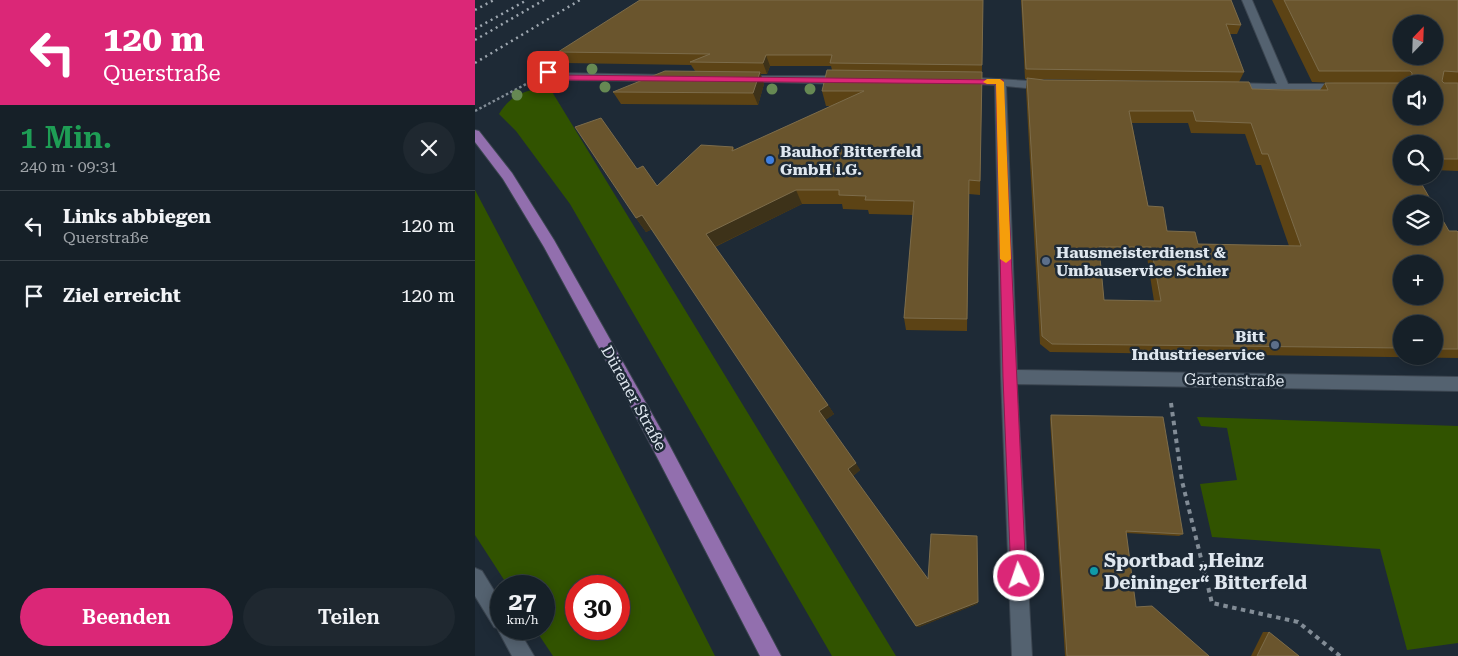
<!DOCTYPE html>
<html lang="de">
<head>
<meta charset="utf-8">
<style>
	:root { --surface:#162028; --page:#1f2830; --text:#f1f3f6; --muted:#9ea3a8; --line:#353e45; --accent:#db2777 }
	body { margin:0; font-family:"Roboto Serif",serif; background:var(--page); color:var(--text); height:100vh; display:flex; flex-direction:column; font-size:19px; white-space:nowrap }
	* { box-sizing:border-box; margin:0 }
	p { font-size:16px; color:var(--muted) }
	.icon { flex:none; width:28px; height:28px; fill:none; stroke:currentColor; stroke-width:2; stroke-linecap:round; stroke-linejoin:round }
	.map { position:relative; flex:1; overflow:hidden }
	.details { display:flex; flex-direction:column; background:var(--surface); width:475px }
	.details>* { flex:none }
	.top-card { background:#db2777; color:#fff; overflow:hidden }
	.needle { width:32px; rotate:23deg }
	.controls { position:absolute; left:918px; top:15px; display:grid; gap:10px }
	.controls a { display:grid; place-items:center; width:50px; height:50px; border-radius:50%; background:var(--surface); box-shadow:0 2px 12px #0003,0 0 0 1px var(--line); font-size:25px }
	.speed { position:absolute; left:15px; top:575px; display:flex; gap:10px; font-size:25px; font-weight:700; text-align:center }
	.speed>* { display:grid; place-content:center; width:65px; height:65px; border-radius:50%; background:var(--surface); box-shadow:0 2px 12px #0003,0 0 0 1px var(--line); line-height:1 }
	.speed small { font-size:12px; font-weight:400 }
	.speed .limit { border:8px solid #d22; background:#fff; color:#111 }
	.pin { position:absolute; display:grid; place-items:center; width:42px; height:42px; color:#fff; margin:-21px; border-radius:10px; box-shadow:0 2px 8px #0006 }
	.me { position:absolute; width:55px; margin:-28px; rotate:357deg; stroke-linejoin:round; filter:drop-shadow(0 0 4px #0008) }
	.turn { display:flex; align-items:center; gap:18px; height:105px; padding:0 20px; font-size:22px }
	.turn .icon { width:65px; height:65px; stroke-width:2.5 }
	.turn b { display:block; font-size:35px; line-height:42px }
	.round { display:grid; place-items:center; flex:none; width:52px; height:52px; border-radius:26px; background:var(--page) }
	.headline { display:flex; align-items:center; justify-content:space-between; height:85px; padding:0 20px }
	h1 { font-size:30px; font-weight:600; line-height:38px; color:#1e9e55 }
	.button { display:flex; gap:10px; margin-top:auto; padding:10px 20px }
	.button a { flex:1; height:58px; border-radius:30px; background:var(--accent); color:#fff; font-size:20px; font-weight:600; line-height:58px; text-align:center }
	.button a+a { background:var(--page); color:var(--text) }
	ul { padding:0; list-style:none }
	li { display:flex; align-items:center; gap:15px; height:70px; padding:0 20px; border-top:1px solid var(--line) }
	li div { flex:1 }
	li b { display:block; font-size:19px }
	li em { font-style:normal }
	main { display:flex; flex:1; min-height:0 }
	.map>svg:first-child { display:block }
</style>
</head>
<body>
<main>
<section class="details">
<div class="top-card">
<div class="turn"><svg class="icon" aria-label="left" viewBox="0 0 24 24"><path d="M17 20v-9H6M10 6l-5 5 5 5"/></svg><div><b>120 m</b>Querstraße</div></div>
</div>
<div class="headline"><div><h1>1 Min.</h1><p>240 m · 09:31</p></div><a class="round"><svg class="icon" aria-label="close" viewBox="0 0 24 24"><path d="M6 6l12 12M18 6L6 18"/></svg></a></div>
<ul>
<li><svg class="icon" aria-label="left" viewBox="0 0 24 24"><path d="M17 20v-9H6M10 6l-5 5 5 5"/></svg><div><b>Links abbiegen</b><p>Querstraße</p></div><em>120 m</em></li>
<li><svg class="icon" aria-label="arrive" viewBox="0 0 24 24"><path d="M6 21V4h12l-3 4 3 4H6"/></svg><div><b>Ziel erreicht</b></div><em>120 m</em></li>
</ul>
<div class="button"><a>Beenden</a><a>Teilen</a></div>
</section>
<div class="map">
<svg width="983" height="656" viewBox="0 0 983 656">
	<rect width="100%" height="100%" fill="#1e2a36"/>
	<!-- green -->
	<g fill="#315300" fill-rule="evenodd">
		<path d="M 75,88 L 79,95 L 421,656 L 357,656 L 95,204 L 41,131 L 24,114 C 36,94 52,89 75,88 Z"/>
		<path d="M 0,190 L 93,366 L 240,656 L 78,656 L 60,629 L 69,629 L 69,586 L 33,586 L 0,535 ZM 101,586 L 144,586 L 144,629 L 101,629 Z"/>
		<path d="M 722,417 L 983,426 L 983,643 L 932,650 L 905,549 L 737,537 L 725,484 L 762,480 L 752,428 L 726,426 Z"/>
	</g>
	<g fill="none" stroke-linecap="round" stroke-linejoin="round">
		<defs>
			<g id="minor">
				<path d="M 767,0 L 777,0 L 813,84 L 867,84 L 871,85 L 873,88 L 871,91 L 809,92 L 753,90 L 751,87 L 757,83 L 802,84 Z"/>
				<path d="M 102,44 L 106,45 L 107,47 L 106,49 L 80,68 L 79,71 L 81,73 L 192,75 L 197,78 L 192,81 L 86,80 C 78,79 72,79 68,72 L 72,64 Z"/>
				<path d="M 267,76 L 369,76 L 375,80 L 369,84 L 263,81 L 261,79 L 263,77 Z"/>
				<path d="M 487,77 L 572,82 L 578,86 L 572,90 L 531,86 L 542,370 L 983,377 L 983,391 L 542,384 L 557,656 L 537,656 L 526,377 L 520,85 L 483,83 L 481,81 L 483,79 Z"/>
				<path d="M 0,568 L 7,571 L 26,602 L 26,629 L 43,629 L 59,656 L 37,656 L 22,628 L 19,627 L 0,596 Z"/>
			</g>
			<path id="primary" d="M 0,130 L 4,131 L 37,173 L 79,240 L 189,435 L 306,656 L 285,656 L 154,403 L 69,247 L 28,179 L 0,142 Z"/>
		</defs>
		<!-- minor casing -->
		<use href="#minor" stroke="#3b4550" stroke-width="2"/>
		<!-- primary casing -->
		<use href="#primary" stroke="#3b4550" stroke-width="2"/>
		<!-- path-far1 -->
		<path stroke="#828c96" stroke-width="2.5" stroke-dasharray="2.5 2.5" stroke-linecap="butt" d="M 0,111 L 55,82"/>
		<!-- path -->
		<path stroke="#828c96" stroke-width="4" stroke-dasharray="4.5 4.5" stroke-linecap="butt" d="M 696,403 L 707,481 L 737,603 L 823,622 L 865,656"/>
		<!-- minor -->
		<use href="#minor" fill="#546270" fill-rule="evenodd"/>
		<!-- primary -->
		<use href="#primary" fill="#926fae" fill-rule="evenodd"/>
		<!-- rail -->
		<g stroke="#9ea7b0" stroke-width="2.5" stroke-dasharray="2 4" stroke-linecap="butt">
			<path d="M 0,10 L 19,0"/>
			<path d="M 0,29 L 52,0"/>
			<path d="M 0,40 L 69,0"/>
			<path d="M 0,63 L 105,0"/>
		</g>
	</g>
	<!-- trees -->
	<g fill="#668953">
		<circle cx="117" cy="69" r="5.5"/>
		<circle cx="130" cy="87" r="5.5"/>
		<circle cx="297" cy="89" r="5.5"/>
		<circle cx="335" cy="89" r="5.5"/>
		<circle cx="42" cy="95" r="5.5"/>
	</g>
	<!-- wall -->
	<g fill="#5c4315" fill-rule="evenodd">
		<path d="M 508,0 L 505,195 L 494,194 L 492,331 L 431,330 L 429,318 L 438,215 L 394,214 L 393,210 L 368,209 L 367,204 L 327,204 L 240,247 L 353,405 L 359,414 L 350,420 L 385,470 L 378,476 L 453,579 L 503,602 L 502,604 L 444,627 L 441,626 L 177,229 L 171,232 L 161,218 L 162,169 L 182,186 L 258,147 L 260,150 L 356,106 L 351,106 L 347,91 L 357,70 L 356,66 L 295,66 L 292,74 L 285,74 L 289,84 L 283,105 L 146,104 L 138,92 L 220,71 L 216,65 L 91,63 L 83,52 Z"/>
		<path d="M 546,0 L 756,0 L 766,25 L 762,34 L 755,34 L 769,72 L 764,82 L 777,89 L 845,90 L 850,83 L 859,83 L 837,82 L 797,0 L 983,0 L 983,171 L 959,170 L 959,144 L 926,176 L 974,231 L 983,232 L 983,358 L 575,352 L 565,344 L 551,90 L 552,79 L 550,79 ZM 554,79 L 764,82 L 569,80 ZM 657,123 L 713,123 L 716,133 L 770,134 L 781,165 L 786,165 L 814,246 L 723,244 L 692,231 L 673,206 ZM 625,257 L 672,257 L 679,301 L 629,300 ZM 926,324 L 959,324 L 959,356 L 926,356 Z"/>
		<path d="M 576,415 L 708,534 L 704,536 L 651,533 L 661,607 L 734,656 L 590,656 L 575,419 Z"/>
		<path d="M 788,632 L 794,632 L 824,656 L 776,656 Z"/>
	</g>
	<!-- shaded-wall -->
	<g fill="#3d3219">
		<path d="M 291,55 L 295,66 L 292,74 L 288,63 Z"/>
		<path d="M 285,72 L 289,84 L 283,105 L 278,93 Z"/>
		<path d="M 321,190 L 327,204 L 239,247 L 231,234 Z"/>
		<path d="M 167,215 L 178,229 L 171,232 L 161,218 Z"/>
		<path d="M 353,405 L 359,414 L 350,420 L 344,411 Z"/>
		<path d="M 381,463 L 385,470 L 378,476 L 373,469 Z"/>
		<path d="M 503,602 L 502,604 L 444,627 L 441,626 Z"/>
	</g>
	<!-- building -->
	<g fill="#6a552d" stroke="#7c6c4b" fill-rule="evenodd">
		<path d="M 165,0 L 508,0 L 507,65 L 355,63 L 357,55 L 291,55 L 288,63 L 215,62 L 235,54 L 83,52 Z"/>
		<path d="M 547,0 L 756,0 L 766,25 L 751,24 L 769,72 L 551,69 Z"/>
		<path d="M 809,0 L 983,0 L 983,72 L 969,71 L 967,81 L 969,83 L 983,83 L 983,159 L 959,159 L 959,144 L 926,144 L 926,176 L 942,176 L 958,204 L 926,204 L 926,236 L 959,236 L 959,205 L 974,231 L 982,231 L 983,232 L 983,349 L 959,349 L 959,324 L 926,324 L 926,348 L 577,344 L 567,336 L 552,78 L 569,80 L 774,82 L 777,89 L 809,90 L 853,90 L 850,83 L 937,83 L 937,73 L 935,71 L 844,71 ZM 926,24 L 959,24 L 959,56 L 926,56 ZM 926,84 L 959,84 L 959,116 L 926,116 ZM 654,111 L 718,111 L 721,121 L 776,123 L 787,154 L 793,154 L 826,246 L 723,244 L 720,232 L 692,231 L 688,207 L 673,206 ZM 624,247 L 676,247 L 686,301 L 629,300 ZM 926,264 L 959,264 L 959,296 L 926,296 Z"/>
		<path d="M 352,70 L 507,72 L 505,181 L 494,180 L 492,319 L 429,318 L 439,201 L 390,200 L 391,196 L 364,195 L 364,190 L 321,190 L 231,234 L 353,405 L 344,411 L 381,463 L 373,469 L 453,579 L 456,534 L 502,536 L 503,602 L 441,626 L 167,215 L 161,218 L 100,127 L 126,118 L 162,169 L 168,166 L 182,186 L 226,145 L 258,147 L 257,151 L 389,91 L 347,91 Z"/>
		<path d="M 190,71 L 285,72 L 278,93 L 138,92 Z"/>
		<path d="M 576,415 L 688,417 L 708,534 L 651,531 L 661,607 L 677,606 L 734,656 L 592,656 Z"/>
		<path d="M 794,632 L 824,656 L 782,656 Z"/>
	</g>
	<!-- route -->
	<path fill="#db2777" stroke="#8e194d" d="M 73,69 L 86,75 L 528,80 L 551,576 L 549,581 L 544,584 L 539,581 L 536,576 L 528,377 L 521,84 L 86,80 C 79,78 74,78 69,72 Z"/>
	<!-- slow -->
	<path fill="#f59e0b" d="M 525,79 L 529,82 L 536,259 L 531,263 L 525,259 L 521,84 L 512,84 L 508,82 L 512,79 Z"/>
	<!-- markers -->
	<circle fill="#3f7fe0" stroke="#1e2a36" stroke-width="2" cx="295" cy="160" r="5"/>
	<g fill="#5c6f8a" stroke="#1e2a36" stroke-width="2">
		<circle cx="571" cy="261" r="5"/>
		<circle cx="800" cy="345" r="5"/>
	</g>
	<circle fill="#0f9aa8" stroke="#1e2a36" stroke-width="2" cx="619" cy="571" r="5"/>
	<g text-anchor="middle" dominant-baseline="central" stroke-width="5" stroke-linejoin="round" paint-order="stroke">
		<!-- poi labels -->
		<g font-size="16" font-weight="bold" fill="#dfe7ef" stroke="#1e2a36" text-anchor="start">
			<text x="305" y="151">Bauhof Bitterfeld<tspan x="305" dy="18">GmbH i.G.</tspan></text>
			<text x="581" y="252">Hausmeisterdienst &amp;<tspan x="581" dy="18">Umbauservice Schier</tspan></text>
			<text x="790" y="336" text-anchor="end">Bitt<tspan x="790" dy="18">Industrieservice</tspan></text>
		</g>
		<!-- street labels -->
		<g font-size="16" fill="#dfe7ef" stroke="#1e2a36">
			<text transform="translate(759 380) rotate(1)">Gartenstraße</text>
			<text transform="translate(159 398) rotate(61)">Dürener Straße</text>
		</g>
		<!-- near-poi labels -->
		<g font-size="19" font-weight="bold" fill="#dfe7ef" stroke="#1e2a36" text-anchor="start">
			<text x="629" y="560">Sportbad „Heinz<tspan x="629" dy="22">Deininger“ Bitterfeld</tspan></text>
		</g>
	</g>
</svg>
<div class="controls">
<a><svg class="needle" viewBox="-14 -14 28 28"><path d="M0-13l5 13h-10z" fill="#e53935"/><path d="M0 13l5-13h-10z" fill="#9ea3a8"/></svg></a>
<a><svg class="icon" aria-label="sound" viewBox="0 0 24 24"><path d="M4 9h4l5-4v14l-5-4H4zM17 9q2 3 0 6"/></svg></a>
<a><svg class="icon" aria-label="search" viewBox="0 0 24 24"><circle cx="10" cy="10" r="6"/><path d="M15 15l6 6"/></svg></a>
<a><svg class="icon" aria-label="layers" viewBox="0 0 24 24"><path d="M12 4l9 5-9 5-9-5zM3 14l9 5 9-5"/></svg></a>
<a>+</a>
<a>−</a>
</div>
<div class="speed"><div>27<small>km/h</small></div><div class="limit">30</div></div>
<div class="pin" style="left:73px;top:72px;background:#d93025"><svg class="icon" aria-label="arrive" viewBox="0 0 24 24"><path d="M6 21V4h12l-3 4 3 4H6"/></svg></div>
<svg class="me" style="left:544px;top:576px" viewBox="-20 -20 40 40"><circle r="17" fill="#db2777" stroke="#fff" stroke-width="3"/><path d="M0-11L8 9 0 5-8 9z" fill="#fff"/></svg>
</div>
</main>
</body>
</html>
